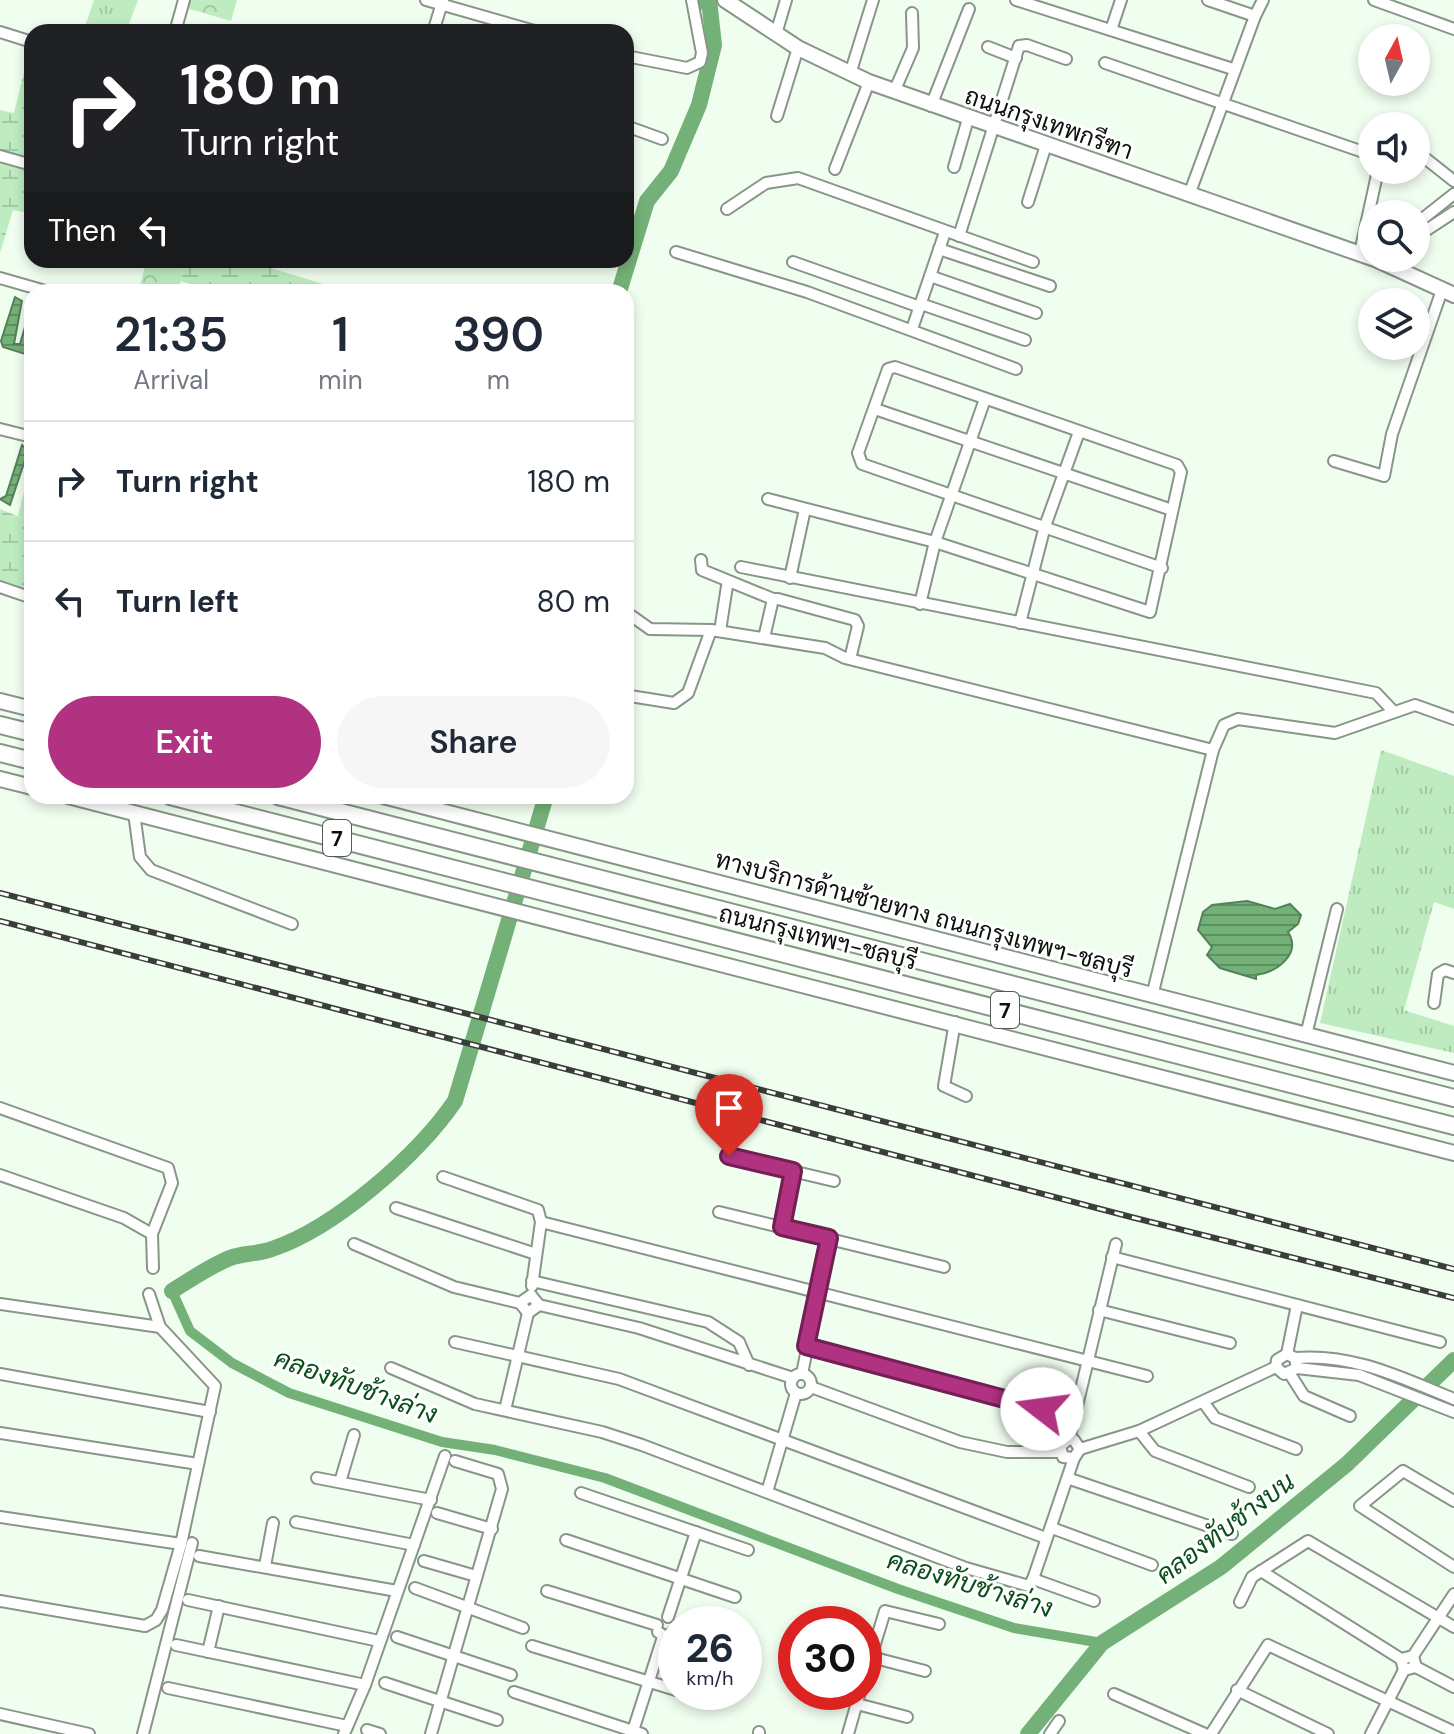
<!DOCTYPE html>
<html lang="en">
<head>
<meta charset="utf-8">
<style>
	:root { --surface:#fff; --page:#f6f6f7; --text:#1f2937; --muted:#747a83; --line:#e0e1e3; --accent:#b03281 }
	body { margin:0; font-family:"DM Sans",Sarabun,sans-serif; background:var(--page); color:var(--text); height:100vh; display:flex; flex-direction:column; font-size:30px; white-space:nowrap }
	* { box-sizing:border-box; margin:0 }
	p { font-size:26px; color:var(--muted) }
	.icon { flex:none; width:44px; height:44px; fill:none; stroke:currentColor; stroke-width:2; stroke-linecap:round; stroke-linejoin:round }
	.map { position:relative; flex:1; overflow:hidden }
	.details { position:absolute; left:24px; top:284px; width:610px; height:520px; display:flex; flex-direction:column; background:var(--surface); border-radius:24px; box-shadow:0 4px 12px #0003 }
	.details>* { flex:none }
	.hud { position:absolute; left:24px; top:24px; width:610px; height:244px; border-radius:24px; box-shadow:0 4px 12px #0003; background:#202124; color:#fff; overflow:hidden }
	.needle { width:52px; rotate:8deg }
	.tools { position:absolute; left:1358px; top:24px; display:grid; gap:16px }
	.tools a { display:grid; place-items:center; width:72px; height:72px; border-radius:50%; background:var(--surface); box-shadow:0 4px 12px #0003; font-size:40px }
	.speed { position:absolute; left:658px; top:1606px; display:flex; gap:16px; font-size:40px; font-weight:700; text-align:center }
	.speed>* { display:grid; place-content:center; width:104px; height:104px; border-radius:50%; background:var(--surface); box-shadow:0 4px 12px #0003; line-height:1 }
	.speed small { font-size:20px; font-weight:400 }
	.speed .limit { border:12px solid #d22; background:#fff; color:#111 }
	.pin { position:absolute; display:grid; place-items:center; width:68px; height:68px; color:#fff; margin:-82px -34px; border-radius:50% 50% 50% 0; rotate:-45deg; box-shadow:0 0 8px #0007 }
	.pin .icon { rotate:45deg }
	.me { position:absolute; width:88px; margin:-44px; rotate:285deg; stroke-linejoin:round; filter:drop-shadow(0 0 6px #0008) }
	.turn { display:flex; align-items:center; gap:28px; height:168px; padding:0 24px; font-size:36px }
	.turn .icon { width:104px; height:104px; stroke-width:2.5 }
	.turn b { display:block; font-size:56px; line-height:68px }
	.then { display:flex; align-items:center; height:76px; padding:0 24px; background:#0003; gap:16px; font-size:30px }
	.eta { display:flex; justify-content:space-evenly; align-items:center; height:136px; text-align:center }
	.eta b { font-size:48px; font-weight:600; line-height:56px }
	.action { display:flex; gap:16px; margin-top:auto; padding:16px 24px }
	.action a { flex:1; height:92px; border-radius:48px; background:var(--accent); color:#fff; font-size:32px; font-weight:600; line-height:92px; text-align:center }
	.action a+a { background:var(--page); color:var(--text) }
	ul { padding:0; list-style:none }
	li { display:flex; align-items:center; gap:24px; height:120px; padding:0 24px; border-top:2px solid var(--line) }
	li div { flex:1 }
	li b { display:block; font-size:30px }
	li em { font-style:normal }
	.map>svg:first-child { display:block }
</style>
</head>
<body>
<div class="map">
<svg width="1454" height="1734" viewBox="0 0 1454 1734">
	<defs>
		<pattern id="grass-tufts" width="24" height="20" patternUnits="userSpaceOnUse" patternTransform="scale(2)"><rect width="24" height="20" fill="#beecc0"/><path d="M3 7l-1-3M5 7V3M7 7l1-3M15 17l-1-3M17 17v-4M19 17l1-3" fill="none" stroke="#a2c9a4"/></pattern>
		<pattern id="forest-crowns" width="20" height="18" patternUnits="userSpaceOnUse" patternTransform="scale(2)"><rect width="20" height="18" fill="#beecc0"/><path d="M2 6a3 3 0 1 1 6 0M12 15a3 3 0 1 1 6 0" fill="none" stroke="#a2c9a4"/></pattern>
		<pattern id="wetland-marsh" width="20" height="14" patternUnits="userSpaceOnUse" patternTransform="scale(2)"><rect width="20" height="14" fill="#beecc0"/><path d="M1 5h8M5 5V1M11 12h8M15 12V8" fill="none" stroke="#a2c9a4"/></pattern>
		<pattern id="water-rules" width="6" height="5" patternUnits="userSpaceOnUse" patternTransform="scale(2)"><rect width="6" height="5" fill="#74b178"/><path d="M0 2.5h6" fill="none" stroke="#5e8f61"/></pattern>
	</defs>
	<rect width="100%" height="100%" fill="#f0fef0"/>
	<!-- grass -->
	<g fill="url(#grass-tufts)">
		<path d="M 94,0 L 138,0 L 126,32 L 83,32 Z"/>
		<path d="M 32,460 L 32,522 L 18,516 Z"/>
		<path d="M 1381,750 L 1454,776 L 1454,909 L 1434,902 L 1404,1010 L 1454,1026 L 1454,1053 L 1320,1023 Z"/>
	</g>
	<!-- forest -->
	<g fill="url(#forest-crowns)">
		<path d="M 188,0 L 237,0 L 231,21 L 186,8 Z"/>
		<path d="M 146,260 L 186,260 L 178,292 L 139,292 Z"/>
	</g>
	<!-- wetland -->
	<g fill="url(#wetland-marsh)">
		<path d="M 30,48 L 32,48 L 32,161 L 0,152 L 0,110 L 14,113 Z"/>
		<path d="M 0,160 L 32,169 L 32,214 L 13,210 L 0,253 Z"/>
		<path d="M 186,260 L 244,260 L 350,292 L 215,292 L 181,281 Z"/>
		<path d="M 0,509 L 32,522 L 32,595 L 0,584 Z"/>
	</g>
	<!-- water -->
	<g fill="url(#water-rules)" stroke="#558158" stroke-width="2">
		<path d="M 15,297 L 22,301 L 14,344 L 20,344 L 32,303 L 32,348 L 25,354 L 3,347 L 1,341 Z"/>
		<path d="M 22,445 L 28,451 L 10,505 L 0,499 L 6,496 Z"/>
		<path d="M 1247,901 L 1275,909 L 1290,904 L 1301,915 L 1298,924 L 1288,932 C 1302,954 1277,972 1256,975 L 1256,979 L 1220,968 L 1207,955 L 1212,947 L 1198,930 L 1203,912 L 1212,905 Z"/>
	</g>
	<g fill="none" stroke-linecap="round" stroke-linejoin="round">
		<!-- canal -->
		<g stroke="#74b178" stroke-width="10">
			<path d="M 699,3 L 709,7"/>
			<path d="M 172,1291 L 190,1331 L 232,1363 L 289,1393 L 442,1442 L 495,1450 L 605,1478 L 898,1589 L 1014,1628 L 1102,1643"/>
		</g>
		<!-- river -->
		<g stroke="#74b178" stroke-width="16">
			<path d="M 619,292 L 647,201 L 671,171 L 699,105 L 714,45 L 709,0"/>
			<path d="M 172,1291 C 190,1280 210,1266 230,1258 C 243,1253 259,1254 272,1249 C 335,1228 418,1155 455,1101 L 546,796"/>
			<path d="M 1028,1734 L 1102,1643 L 1221,1567 L 1347,1464 L 1454,1360"/>
		</g>
		<defs>
			<g id="minor">
				<path d="M 426,0 L 538,32"/>
				<path d="M 1016,0 L 1233,69"/>
				<path d="M 1374,0 L 1454,29"/>
				<path d="M 1255,16 L 1263,0"/>
				<path d="M 1111,30 L 1121,0"/>
				<path d="M 0,32 L 32,42"/>
				<path d="M 175,32 L 184,0"/>
				<path d="M 433,32 L 443,0"/>
				<path d="M 776,34 L 786,0"/>
				<path d="M 988,47 L 1016,58"/>
				<path d="M 626,56 L 687,68 L 700,62 L 702,53 L 692,0"/>
				<path d="M 1105,63 L 1372,155"/>
				<path d="M 850,74 L 873,0"/>
				<path d="M 894,92 L 913,48 L 912,13"/>
				<path d="M 931,106 L 969,9"/>
				<path d="M 777,116 L 798,48"/>
				<path d="M 626,126 L 662,139"/>
				<path d="M 1416,151 L 1454,181"/>
				<path d="M 0,156 L 32,165"/>
				<path d="M 954,167 L 968,119"/>
				<path d="M 835,169 L 869,82"/>
				<path d="M 1189,195 L 1255,16 L 1208,0"/>
				<path d="M 1028,202 L 1046,145"/>
				<path d="M 727,209 L 766,183 L 798,178 L 1033,262"/>
				<path d="M 1416,224 L 1454,194"/>
				<path d="M 959,236 L 1019,46 L 1027,45 L 1066,59"/>
				<path d="M 1416,237 L 1454,212"/>
				<path d="M 1361,248 L 1378,170"/>
				<path d="M 939,249 L 1050,286"/>
				<path d="M 676,252 L 807,292 L 1016,369"/>
				<path d="M 793,262 L 920,307"/>
				<path d="M 930,276 L 1036,313"/>
				<path d="M 0,278 L 49,292"/>
				<path d="M 921,304 L 1025,340"/>
				<path d="M 912,329 L 945,232"/>
				<path d="M 875,409 L 1172,510"/>
				<path d="M 0,429 L 32,437"/>
				<path d="M 1334,461 L 1384,476 L 1392,434 L 1442,290"/>
				<path d="M 768,499 L 935,542 L 1150,612 L 1181,472 L 1177,465 L 895,367 L 888,369 L 858,453 L 862,464 L 1162,568"/>
				<path d="M 701,560 L 702,570 L 773,599"/>
				<path d="M 741,567 L 1376,693 L 1393,711"/>
				<path d="M 790,578 L 805,509"/>
				<path d="M 0,587 L 32,598"/>
				<path d="M 920,604 L 935,542 L 985,399"/>
				<path d="M 626,612 L 650,629 L 711,630 L 825,648 L 845,658 L 1213,750"/>
				<path d="M 1020,623 L 1045,526 L 1079,432"/>
				<path d="M 720,631 L 727,586"/>
				<path d="M 764,638 L 773,599 L 778,599 L 855,620 L 858,626 L 850,659"/>
				<path d="M 630,696 L 674,703 L 688,693 L 711,630"/>
				<path d="M 134,813 L 140,857 L 151,870 L 292,924"/>
				<path d="M 1152,996 L 1213,750 L 1224,725 L 1238,719 L 1335,733 L 1415,705 L 1454,719"/>
				<path d="M 1434,1003 L 1438,974 L 1445,970 L 1454,973"/>
				<path d="M 955,1022 L 944,1086 L 966,1096"/>
				<path d="M 1306,1035 L 1337,909"/>
				<path d="M 0,1108 L 168,1168 L 172,1183 L 152,1234 L 153,1268"/>
				<path d="M 729,1156 L 834,1181"/>
				<path d="M 0,1175 L 124,1218 L 152,1234"/>
				<path d="M 443,1177 L 538,1210 L 541,1222 L 532,1286"/>
				<path d="M 396,1208 L 536,1254"/>
				<path d="M 719,1212 L 944,1267"/>
				<path d="M 541,1222 L 1147,1376"/>
				<path d="M 782,1227 L 793,1171"/>
				<path d="M 354,1244 L 454,1287 L 520,1303 L 528,1313 L 539,1305 L 531,1295 L 520,1303"/>
				<path d="M 1112,1257 L 1440,1342"/>
				<path d="M 532,1281 L 708,1322 L 739,1342 L 749,1365"/>
				<path d="M 0,1304 L 160,1327"/>
				<path d="M 539,1305 L 639,1328 L 793,1378"/>
				<path d="M 1099,1310 L 1230,1343"/>
				<path d="M 455,1342 L 619,1379 L 1046,1538"/>
				<path d="M 806,1346 L 1072,1417"/>
				<path d="M 1287,1354 L 1295,1358 L 1297,1368 L 1284,1374 L 1276,1367 L 1277,1360 L 1287,1354 L 1297,1305"/>
				<path d="M 1295,1358 C 1353,1353 1402,1378 1454,1399"/>
				<path d="M 391,1368 L 475,1404 L 602,1432 L 642,1445 L 966,1568 L 1029,1586 L 1033,1579 L 1094,1601"/>
				<path d="M 1297,1368 L 1359,1375 L 1454,1412"/>
				<circle cx="801" cy="1384" r="10"/>
				<path d="M 0,1374 L 210,1412"/>
				<path d="M 802,1374 L 829,1238"/>
				<path d="M 1290,1374 L 1304,1396 L 1350,1416"/>
				<path d="M 811,1387 L 960,1442 L 1007,1452 L 1060,1452"/>
				<path d="M 1204,1403 L 1215,1418 L 1296,1449"/>
				<path d="M 505,1410 L 528,1313"/>
				<path d="M 1139,1431 L 1155,1451 L 1249,1487"/>
				<path d="M 0,1433 L 198,1464"/>
				<path d="M 1069,1439 L 1074,1440 L 1080,1449 L 1074,1458 L 1063,1457 L 1060,1446 L 1069,1439 L 1116,1244"/>
				<path d="M 1080,1449 L 1139,1431 L 1276,1367"/>
				<path d="M 317,1478 L 431,1500"/>
				<path d="M 1070,1479 L 1232,1534"/>
				<path d="M 340,1482 L 354,1435"/>
				<path d="M 767,1492 L 796,1393"/>
				<path d="M 581,1493 L 748,1550"/>
				<path d="M 1454,1501 L 1403,1471 L 1360,1506 L 1454,1567"/>
				<path d="M 437,1513 L 492,1529"/>
				<path d="M 0,1517 L 181,1544"/>
				<path d="M 296,1522 L 414,1545"/>
				<path d="M 1052,1528 L 1152,1565"/>
				<path d="M 566,1540 L 735,1597"/>
				<path d="M 199,1556 L 397,1591"/>
				<path d="M 424,1561 L 476,1576"/>
				<path d="M 265,1566 L 273,1523"/>
				<path d="M 1261,1571 L 1401,1659 L 1413,1656 L 1416,1667 L 1404,1670 L 1401,1659"/>
				<path d="M 1033,1579 L 1074,1458"/>
				<path d="M 415,1588 L 523,1628"/>
				<path d="M 547,1591 L 657,1625"/>
				<path d="M 188,1600 L 379,1641"/>
				<path d="M 0,1601 L 145,1626 L 156,1620 L 162,1610 L 181,1544 L 215,1386 L 160,1327 L 149,1294"/>
				<path d="M 1240,1602 L 1252,1577 L 1308,1541 L 1454,1627"/>
				<path d="M 668,1617 L 696,1532"/>
				<path d="M 658,1632 L 666,1637 L 676,1630"/>
				<path d="M 397,1637 L 511,1675"/>
				<path d="M 176,1645 L 365,1685"/>
				<path d="M 532,1646 L 676,1690"/>
				<path d="M 208,1652 L 219,1606"/>
				<path d="M 1413,1656 L 1454,1594"/>
				<path d="M 871,1657 L 925,1671"/>
				<path d="M 1416,1667 L 1454,1687"/>
				<path d="M 864,1680 L 885,1611 L 939,1624"/>
				<path d="M 385,1683 L 497,1720"/>
				<path d="M 168,1688 L 347,1726"/>
				<path d="M 1237,1690 L 1328,1734"/>
				<path d="M 514,1692 L 642,1734"/>
				<path d="M 682,1692 L 701,1699"/>
				<path d="M 1114,1694 L 1205,1734"/>
				<path d="M 857,1704 L 907,1717"/>
				<path d="M 0,1714 L 89,1734"/>
				<path d="M 367,1730 L 380,1734"/>
				<path d="M 143,1734 L 192,1543"/>
				<path d="M 344,1734 L 365,1685 L 445,1456"/>
				<path d="M 431,1734 L 502,1489 L 498,1474 L 455,1461"/>
				<path d="M 632,1734 L 663,1637"/>
				<path d="M 759,1734 L 759,1732"/>
				<path d="M 848,1734 L 860,1692"/>
				<path d="M 1050,1734 L 1059,1721"/>
				<path d="M 1211,1734 L 1268,1645 L 1454,1732"/>
				<path d="M 1371,1734 L 1404,1670"/>
			</g>
			<g id="major">
				<path d="M 725,0 L 798,48 L 869,82 L 1372,258"/>
				<path d="M 1373,258 L 1454,295"/>
				<path d="M 0,701 L 32,709"/>
				<path d="M 0,779 L 32,787"/>
				<path d="M 68,796 L 1454,1153"/>
				<path d="M 383,796 L 1454,1073"/>
			</g>
			<g id="highway">
				<path d="M 0,725 L 32,733"/>
				<path d="M 0,753 L 32,761"/>
				<path d="M 170,796 L 1454,1126"/>
				<path d="M 278,796 L 1454,1098"/>
			</g>
		</defs>
		<!-- minor casing -->
		<use href="#minor" stroke="#889588" stroke-width="14"/>
		<!-- major casing -->
		<use href="#major" stroke="#889588" stroke-width="18"/>
		<!-- highway casing -->
		<use href="#highway" stroke="#889588" stroke-width="20"/>
		<!-- minor -->
		<use href="#minor" stroke="#fff" stroke-width="10"/>
		<!-- major -->
		<use href="#major" stroke="#fff" stroke-width="14"/>
		<!-- highway -->
		<use href="#highway" stroke="#fff" stroke-width="16"/>
		<defs>
			<g id="rail">
				<path d="M 0,893 L 1454,1269"/>
				<path d="M 0,921 L 1131,1217 L 1454,1298"/>
			</g>
		</defs>
		<!-- rail casing -->
		<use href="#rail" stroke="#383f38" stroke-width="6"/>
		<!-- rail -->
		<use href="#rail" stroke="#fff" stroke-width="3" stroke-dasharray="9" stroke-linecap="butt"/>
	</g>
	<g fill="none" stroke-linecap="round" stroke-linejoin="round">
		<defs>
			<path id="route" d="M 729,1156 L 793,1171 L 782,1227 L 829,1238 L 806,1346 L 1042,1409"/>
		</defs>
		<!-- route casing -->
		<use href="#route" stroke="#722054" stroke-width="20"/>
		<!-- route -->
		<use href="#route" stroke="#b03281" stroke-width="14"/>
	</g>
	<g text-anchor="middle" dominant-baseline="central" stroke-width="6" stroke-linejoin="round" paint-order="stroke">
		<!-- shield labels -->
		<g fill="#fff" stroke="#555855" stroke-width="2">
			<rect x="323" y="820" width="28" height="36" rx="6"/>
			<rect x="991" y="992" width="28" height="36" rx="6"/>
		</g>
		<g font-size="22" font-weight="bold" fill="#0c110c">
			<text x="337" y="838">7</text>
			<text x="1005" y="1010">7</text>
		</g>
		<!-- street labels -->
		<g font-size="24" fill="#0c110c" stroke="#fff">
			<text transform="translate(1049 123) rotate(19)">ถนนกรุงเทพกรีฑา</text>
			<text transform="translate(924 914) rotate(15)">ทางบริการด้านซ้ายทาง ถนนกรุงเทพฯ-ชลบุรี</text>
			<text transform="translate(818 937) rotate(14)">ถนนกรุงเทพฯ-ชลบุรี</text>
		</g>
		<!-- water labels -->
		<g font-size="26" font-style="italic" fill="#0a4f19" stroke="#fff">
			<text transform="translate(356 1386) rotate(20)">คลองทับช้างล่าง</text>
			<text transform="translate(1225 1528) rotate(-37)">คลองทับช้างบน</text>
			<text transform="translate(970 1584) rotate(17)">คลองทับช้างล่าง</text>
		</g>
	</g>
</svg>
<div class="tools">
<a><svg class="needle" viewBox="-14 -14 28 28"><path d="M0-13l5 13h-10z" fill="#e53935"/><path d="M0 13l5-13h-10z" fill="#747a83"/></svg></a>
<a><svg class="icon" aria-label="sound" viewBox="0 0 24 24"><path d="M4 9h4l5-4v14l-5-4H4zM17 9q2 3 0 6"/></svg></a>
<a><svg class="icon" aria-label="search" viewBox="0 0 24 24"><circle cx="10" cy="10" r="6"/><path d="M15 15l6 6"/></svg></a>
<a><svg class="icon" aria-label="layers" viewBox="0 0 24 24"><path d="M12 4l9 5-9 5-9-5zM3 14l9 5 9-5"/></svg></a>
</div>
<div class="speed"><div>26<small>km/h</small></div><div class="limit">30</div></div>
<div class="pin" style="left:729px;top:1156px;background:#d93025"><svg class="icon" aria-label="arrive" viewBox="0 0 24 24"><path d="M6 21V4h12l-3 4 3 4H6"/></svg></div>
<svg class="me" style="left:1042px;top:1409px" viewBox="-20 -20 40 40"><circle r="19" fill="#fff"/><path d="M0-13L10 11 0 6-10 11z" fill="#b03281"/></svg>
<div class="hud">
<div class="turn"><svg class="icon" aria-label="right" viewBox="0 0 24 24"><path d="M7 20v-9h11M14 6l5 5-5 5"/></svg><div><b>180 m</b>Turn right</div></div>
<div class="then">Then<svg class="icon" aria-label="left" viewBox="0 0 24 24"><path d="M17 20v-9H6M10 6l-5 5 5 5"/></svg></div>
</div>
<section class="details">
<div class="eta">
<div><b>21:35</b><p>Arrival</p></div>
<div><b>1</b><p>min</p></div>
<div><b>390</b><p>m</p></div>
</div>
<ul>
<li><svg class="icon" aria-label="right" viewBox="0 0 24 24"><path d="M7 20v-9h11M14 6l5 5-5 5"/></svg><div><b>Turn right</b></div><em>180 m</em></li>
<li><svg class="icon" aria-label="left" viewBox="0 0 24 24"><path d="M17 20v-9H6M10 6l-5 5 5 5"/></svg><div><b>Turn left</b></div><em>80 m</em></li>
</ul>
<div class="action"><a>Exit</a><a>Share</a></div>
</section>
</div>
</body>
</html>
